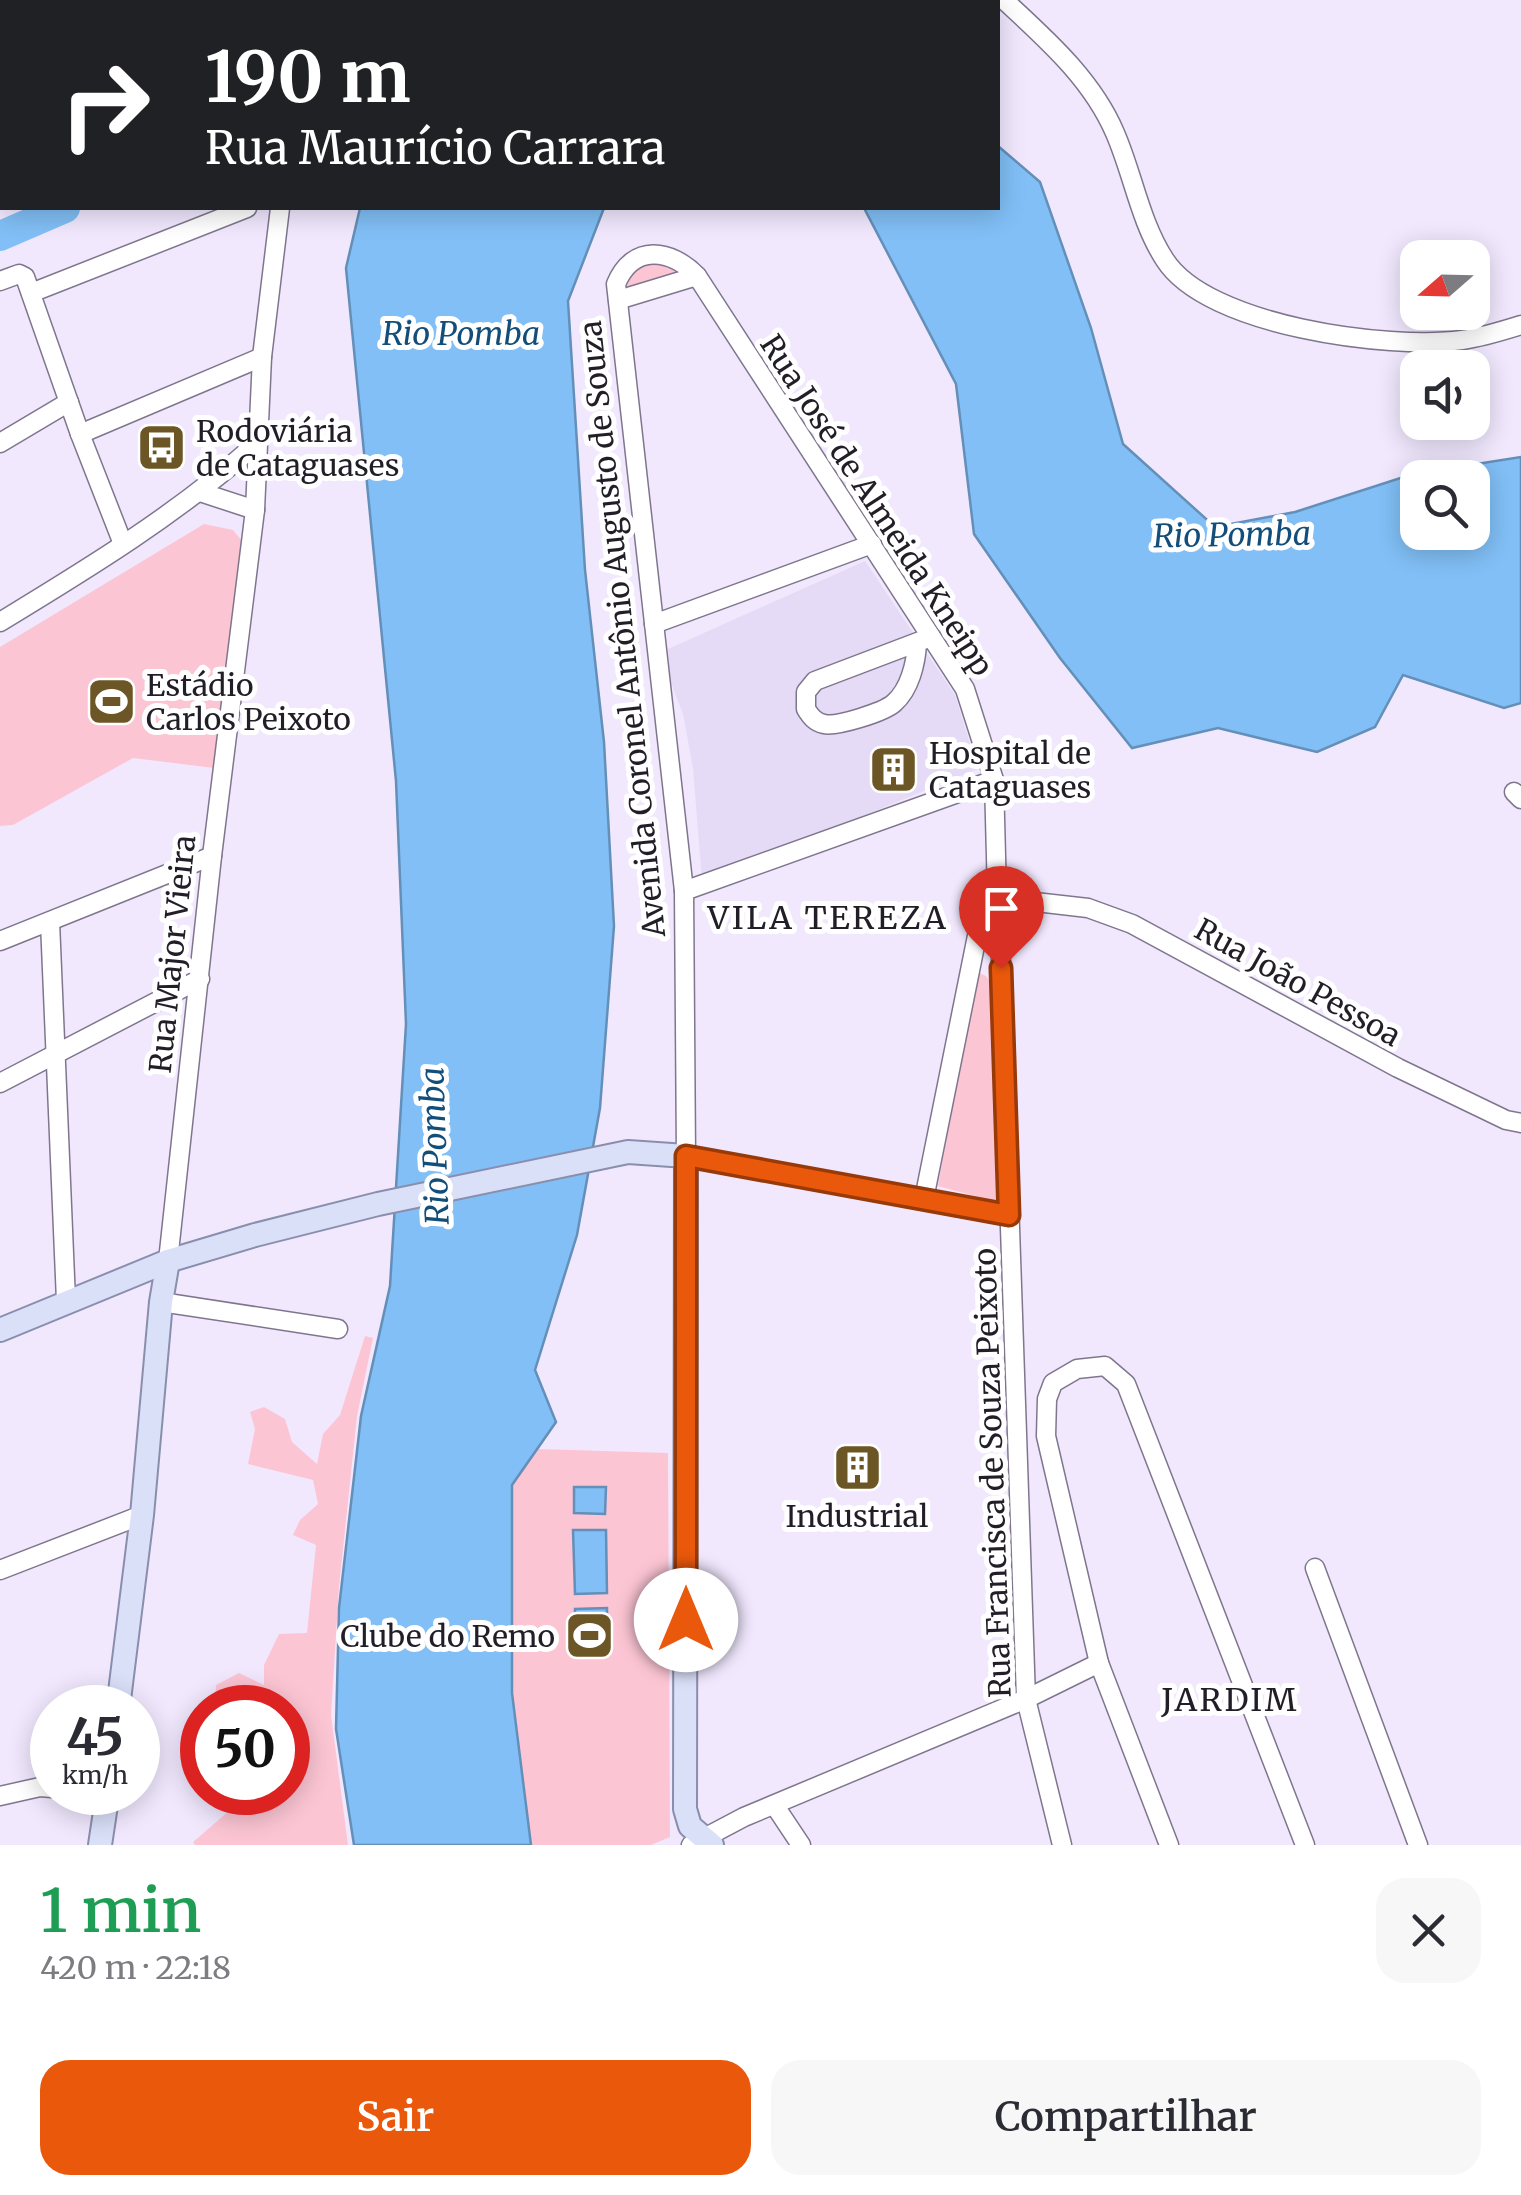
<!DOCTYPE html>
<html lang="pt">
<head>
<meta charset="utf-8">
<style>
	:root { --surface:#fff; --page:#f7f7f7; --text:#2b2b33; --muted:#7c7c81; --accent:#ea580c }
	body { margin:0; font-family:Merriweather,serif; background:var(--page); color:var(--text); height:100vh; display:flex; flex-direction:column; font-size:38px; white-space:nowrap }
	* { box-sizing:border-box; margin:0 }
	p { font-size:32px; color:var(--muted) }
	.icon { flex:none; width:55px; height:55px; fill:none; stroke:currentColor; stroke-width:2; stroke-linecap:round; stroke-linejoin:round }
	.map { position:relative; height:1845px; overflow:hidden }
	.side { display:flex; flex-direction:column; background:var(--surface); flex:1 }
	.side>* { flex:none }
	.hud { position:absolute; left:0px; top:0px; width:1000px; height:210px; box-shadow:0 5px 25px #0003; background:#202124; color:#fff; overflow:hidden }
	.needle { width:65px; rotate:250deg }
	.tools { position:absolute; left:1400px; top:240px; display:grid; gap:20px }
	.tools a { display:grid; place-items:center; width:90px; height:90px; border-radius:20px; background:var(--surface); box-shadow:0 5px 25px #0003; font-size:50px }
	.speed { position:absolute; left:30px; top:1685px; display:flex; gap:20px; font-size:50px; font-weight:700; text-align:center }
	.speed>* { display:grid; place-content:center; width:130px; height:130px; border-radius:50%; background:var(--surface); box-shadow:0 5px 25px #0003; line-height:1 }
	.speed small { font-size:25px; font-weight:400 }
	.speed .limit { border:15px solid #d22; background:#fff; color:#111 }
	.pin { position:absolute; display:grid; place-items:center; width:85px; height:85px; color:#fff; margin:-102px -42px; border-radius:50% 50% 50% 0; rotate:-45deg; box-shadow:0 0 10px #0007 }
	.pin .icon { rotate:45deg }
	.me { position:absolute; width:110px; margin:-55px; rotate:0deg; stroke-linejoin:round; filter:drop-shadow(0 0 8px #0008) }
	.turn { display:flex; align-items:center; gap:35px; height:210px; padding:0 40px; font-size:45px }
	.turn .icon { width:130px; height:130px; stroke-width:2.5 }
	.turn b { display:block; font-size:70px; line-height:85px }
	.round { display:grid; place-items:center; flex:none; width:105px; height:105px; border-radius:30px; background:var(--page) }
	.head { display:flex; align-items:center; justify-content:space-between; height:170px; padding:0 40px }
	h1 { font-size:60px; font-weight:600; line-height:75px; color:#1e9e55 }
	.button { display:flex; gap:20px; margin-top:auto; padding:20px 40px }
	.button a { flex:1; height:115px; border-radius:30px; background:var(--accent); color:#fff; font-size:40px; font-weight:600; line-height:115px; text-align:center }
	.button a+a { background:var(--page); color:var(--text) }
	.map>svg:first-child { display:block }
</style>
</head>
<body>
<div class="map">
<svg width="1521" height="1845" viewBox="0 0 1521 1845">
	<rect width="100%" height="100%" fill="#f1e8fe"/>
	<!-- built -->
	<path fill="#e5dbf6" d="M 865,561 L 955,695 L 978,769 L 702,881 L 693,768 L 683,714 L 670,680 L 668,649 Z"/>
	<!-- green -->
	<g fill="#fcc5d4">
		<path d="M 671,259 L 689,276 L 642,288 L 627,287 L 631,266 Z"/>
		<path d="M 204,524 L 233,530 L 242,541 L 214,768 L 133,758 L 13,825 L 0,826 L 0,647 Z"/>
		<path d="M 975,971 L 986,976 L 994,989 L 1001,1203 L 938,1186 Z"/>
		<path d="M 365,1336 L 373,1338 L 357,1416 L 339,1587 L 331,1715 L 348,1845 L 195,1845 L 193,1842 L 229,1811 L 242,1793 L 288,1792 L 288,1708 L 215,1705 L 216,1685 L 239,1673 L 264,1685 L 264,1665 L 279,1634 L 307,1633 L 316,1545 L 293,1535 L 300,1520 L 318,1504 L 313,1480 L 248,1464 L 255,1429 L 250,1412 L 264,1407 L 285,1419 L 292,1442 L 317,1464 L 323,1434 L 340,1415 Z"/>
		<path d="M 537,1449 L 668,1453 L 670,1837 L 651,1845 L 531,1845 L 512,1693 L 510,1578 L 512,1485 Z"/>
	</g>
	<!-- water -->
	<g fill="#81bff6" stroke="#648fb8" stroke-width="2.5" fill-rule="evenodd">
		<path d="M 998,146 L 1040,182 L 1091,328 L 1123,444 L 1215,527 L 1295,512 L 1413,474 L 1521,457 L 1521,703 L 1504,708 L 1403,675 L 1375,727 L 1317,752 L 1218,728 L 1132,748 L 1060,658 L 974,534 L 956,384 L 864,208 L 998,208 ZM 1418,478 L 1472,478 L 1472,532 L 1418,532 Z"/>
		<path d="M 360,208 L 604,208 L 568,301 L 585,570 L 604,742 L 614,926 L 600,1108 L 577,1235 L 535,1370 L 556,1422 L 512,1485 L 512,1693 L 531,1845 L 354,1845 L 336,1729 L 339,1608 L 361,1416 L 390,1286 L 406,1024 L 396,781 L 346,268 Z"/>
		<path d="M 574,1487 L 606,1487 L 605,1514 L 574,1513 Z"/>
		<path d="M 573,1530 L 606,1530 L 607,1593 L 575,1594 Z"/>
		<path d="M 607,1608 L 607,1622 L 575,1622 L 575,1609 Z"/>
	</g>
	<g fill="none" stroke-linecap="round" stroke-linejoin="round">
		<!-- river -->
		<path stroke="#81bff6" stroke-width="30" d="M 0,236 L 65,208"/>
		<defs>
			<g id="minor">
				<path d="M 1004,0 C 1046,39 1092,79 1115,133 C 1133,174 1140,222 1165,260 C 1207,326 1389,350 1462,340 C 1482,337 1502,331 1521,325"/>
				<path d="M 296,2 L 300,0"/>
				<path d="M 0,154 L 2,153"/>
				<path d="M 0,281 L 19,274 L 25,277 L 80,434 L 123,544"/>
				<path d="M 31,293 L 247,208"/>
				<path d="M 618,300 L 697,276"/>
				<path d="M 80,434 L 262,357"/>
				<path d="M 0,443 L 69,402"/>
				<path d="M 200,492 L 255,510"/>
				<path d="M 0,622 C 89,568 179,513 257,443"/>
				<path d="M 654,624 L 872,544"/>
				<path d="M 917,643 C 916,663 910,689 894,703 C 884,712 837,727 824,724 C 815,722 811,717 806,709 L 806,692 L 815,681 L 931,637"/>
				<path d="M 1514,792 L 1521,799"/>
				<path d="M 684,891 L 994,780"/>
				<path d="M 997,895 L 994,780 L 965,689 L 697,276 C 671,249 633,243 616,284 L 684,891 L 686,1156 L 1009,1215"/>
				<circle cx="997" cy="914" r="19"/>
				<path d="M 1009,899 L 1088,908 L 1132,924 L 1398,1068 L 1506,1120 L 1521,1123"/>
				<path d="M 50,922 L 66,1301"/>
				<path d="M 1000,933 L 1026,1699 L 1062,1845"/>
				<path d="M 0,941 L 212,856"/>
				<path d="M 0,1083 L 200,979"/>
				<path d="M 924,1199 L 980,921"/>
				<path d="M 168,1261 L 212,856 L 255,510 L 262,357 L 280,208"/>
				<path d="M 161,1302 L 338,1329"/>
				<path d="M 1315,1568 L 1418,1845"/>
				<path d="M 0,1570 L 142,1515"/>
				<path d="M 0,1796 L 40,1787 L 52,1788"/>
				<path d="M 775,1806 L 801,1845"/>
				<path d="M 691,1845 L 744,1817 L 1026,1699 L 1099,1663"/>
				<path d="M 1169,1845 L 1099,1663 L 1046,1436 L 1047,1399 L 1053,1383 L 1077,1369 L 1105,1366 L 1126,1384 L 1305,1845"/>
			</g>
			<g id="major">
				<path d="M 0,1330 L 168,1261 L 255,1235 L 378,1204 L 628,1152 L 686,1156 L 685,1809 L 690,1826 L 712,1845"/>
				<path d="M 118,1708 L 142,1515 L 161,1302 L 168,1261"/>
				<path d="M 100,1845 L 108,1792"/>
			</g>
		</defs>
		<!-- minor casing -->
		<use href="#minor" stroke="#7f768e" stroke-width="21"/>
		<!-- major casing -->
		<use href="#major" stroke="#8a8ead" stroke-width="26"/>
		<!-- minor -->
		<use href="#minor" stroke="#fff" stroke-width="18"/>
		<!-- major -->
		<use href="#major" stroke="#dae0f8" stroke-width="22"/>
	</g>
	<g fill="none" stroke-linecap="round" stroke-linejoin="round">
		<defs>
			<path id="route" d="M 686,1620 L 686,1156 L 1009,1215 L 1001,968"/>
		</defs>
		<!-- route casing -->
		<use href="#route" stroke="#983908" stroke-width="25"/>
		<!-- route -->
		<use href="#route" stroke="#ea580c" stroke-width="18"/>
	</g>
	<!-- icons -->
	<defs>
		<symbol id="bus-square" viewBox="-11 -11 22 22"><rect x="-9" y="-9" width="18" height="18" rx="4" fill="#6c5626" stroke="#fff"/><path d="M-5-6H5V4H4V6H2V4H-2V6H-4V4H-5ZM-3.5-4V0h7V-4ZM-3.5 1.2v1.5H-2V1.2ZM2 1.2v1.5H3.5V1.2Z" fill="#fff"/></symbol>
		<symbol id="stadium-square" viewBox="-11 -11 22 22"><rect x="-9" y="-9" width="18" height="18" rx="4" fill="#6c5626" stroke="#fff"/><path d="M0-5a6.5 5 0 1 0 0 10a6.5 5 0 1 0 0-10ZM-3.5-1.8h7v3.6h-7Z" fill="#fff"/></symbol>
		<symbol id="building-square" viewBox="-11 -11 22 22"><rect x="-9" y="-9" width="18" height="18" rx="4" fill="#6c5626" stroke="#fff"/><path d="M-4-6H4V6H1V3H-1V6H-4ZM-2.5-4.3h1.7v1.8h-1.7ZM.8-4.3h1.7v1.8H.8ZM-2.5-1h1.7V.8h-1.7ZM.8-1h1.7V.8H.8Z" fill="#fff"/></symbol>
	</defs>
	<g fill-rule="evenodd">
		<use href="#bus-square" x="134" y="420" width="55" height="55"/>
		<use href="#stadium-square" x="84" y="674" width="55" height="55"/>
		<use href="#building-square" x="866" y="742" width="55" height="55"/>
		<use href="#building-square" x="830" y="1440" width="55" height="55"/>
		<use href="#stadium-square" x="562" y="1608" width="55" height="55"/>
	</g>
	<g text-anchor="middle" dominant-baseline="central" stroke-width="10" stroke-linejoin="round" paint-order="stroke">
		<!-- poi labels -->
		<g font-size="30" fill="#221e28" stroke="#fff" text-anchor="start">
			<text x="196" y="431">Rodoviária<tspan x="196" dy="34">de Cataguases</tspan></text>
			<text x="146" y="685">Estádio<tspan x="146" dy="34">Carlos Peixoto</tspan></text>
			<text x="929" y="753">Hospital de<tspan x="929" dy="34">Cataguases</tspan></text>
			<text x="857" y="1516" text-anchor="middle">Industrial</text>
			<text x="555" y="1636" text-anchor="end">Clube do Remo</text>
		</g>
		<!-- street labels -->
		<g font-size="30" fill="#221e28" stroke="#fff">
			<text transform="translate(877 505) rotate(57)">Rua José de Almeida Kneipp</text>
			<text transform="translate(622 629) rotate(-96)">Avenida Coronel Antônio Augusto de Souza</text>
			<text transform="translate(172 954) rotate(-84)">Rua Major Vieira</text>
			<text transform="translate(1298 982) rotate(29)">Rua João Pessoa</text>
			<text transform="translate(992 1473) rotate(-92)">Rua Francisca de Souza Peixoto</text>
		</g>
		<!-- water labels -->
		<g font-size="32" font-style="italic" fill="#134e7a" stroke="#fff">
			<text x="461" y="334">Rio Pomba</text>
			<text transform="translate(1232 535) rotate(-1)">Rio Pomba</text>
			<text transform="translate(435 1146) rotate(-92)">Rio Pomba</text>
		</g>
		<!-- neighbourhood labels -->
		<g font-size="32" letter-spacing="2.5" fill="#221e28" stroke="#fff">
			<text x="828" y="918">VILA TEREZA</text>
			<text x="1230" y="1700">JARDIM</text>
		</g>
	</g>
</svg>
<div class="tools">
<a><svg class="needle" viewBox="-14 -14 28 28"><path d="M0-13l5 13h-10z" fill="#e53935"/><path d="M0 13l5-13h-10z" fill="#7c7c81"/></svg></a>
<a><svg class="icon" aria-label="sound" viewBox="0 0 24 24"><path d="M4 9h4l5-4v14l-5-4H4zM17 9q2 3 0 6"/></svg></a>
<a><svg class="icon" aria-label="search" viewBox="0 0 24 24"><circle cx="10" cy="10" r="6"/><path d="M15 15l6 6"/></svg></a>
</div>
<div class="speed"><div>45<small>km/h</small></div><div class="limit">50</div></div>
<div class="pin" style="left:1001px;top:968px;background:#d93025"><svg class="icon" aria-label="arrive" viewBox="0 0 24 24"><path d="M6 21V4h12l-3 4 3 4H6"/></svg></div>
<svg class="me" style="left:686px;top:1620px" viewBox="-20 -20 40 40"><circle r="19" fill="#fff"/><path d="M0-13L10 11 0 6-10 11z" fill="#ea580c"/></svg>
<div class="hud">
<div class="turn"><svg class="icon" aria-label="right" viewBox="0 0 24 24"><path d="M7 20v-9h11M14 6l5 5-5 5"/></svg><div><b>190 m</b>Rua Maurício Carrara</div></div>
</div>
</div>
<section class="side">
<div class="head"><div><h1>1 min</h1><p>420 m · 22:18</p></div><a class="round"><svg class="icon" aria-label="close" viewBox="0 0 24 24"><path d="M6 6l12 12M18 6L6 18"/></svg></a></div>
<div class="button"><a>Sair</a><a>Compartilhar</a></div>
</section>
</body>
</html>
